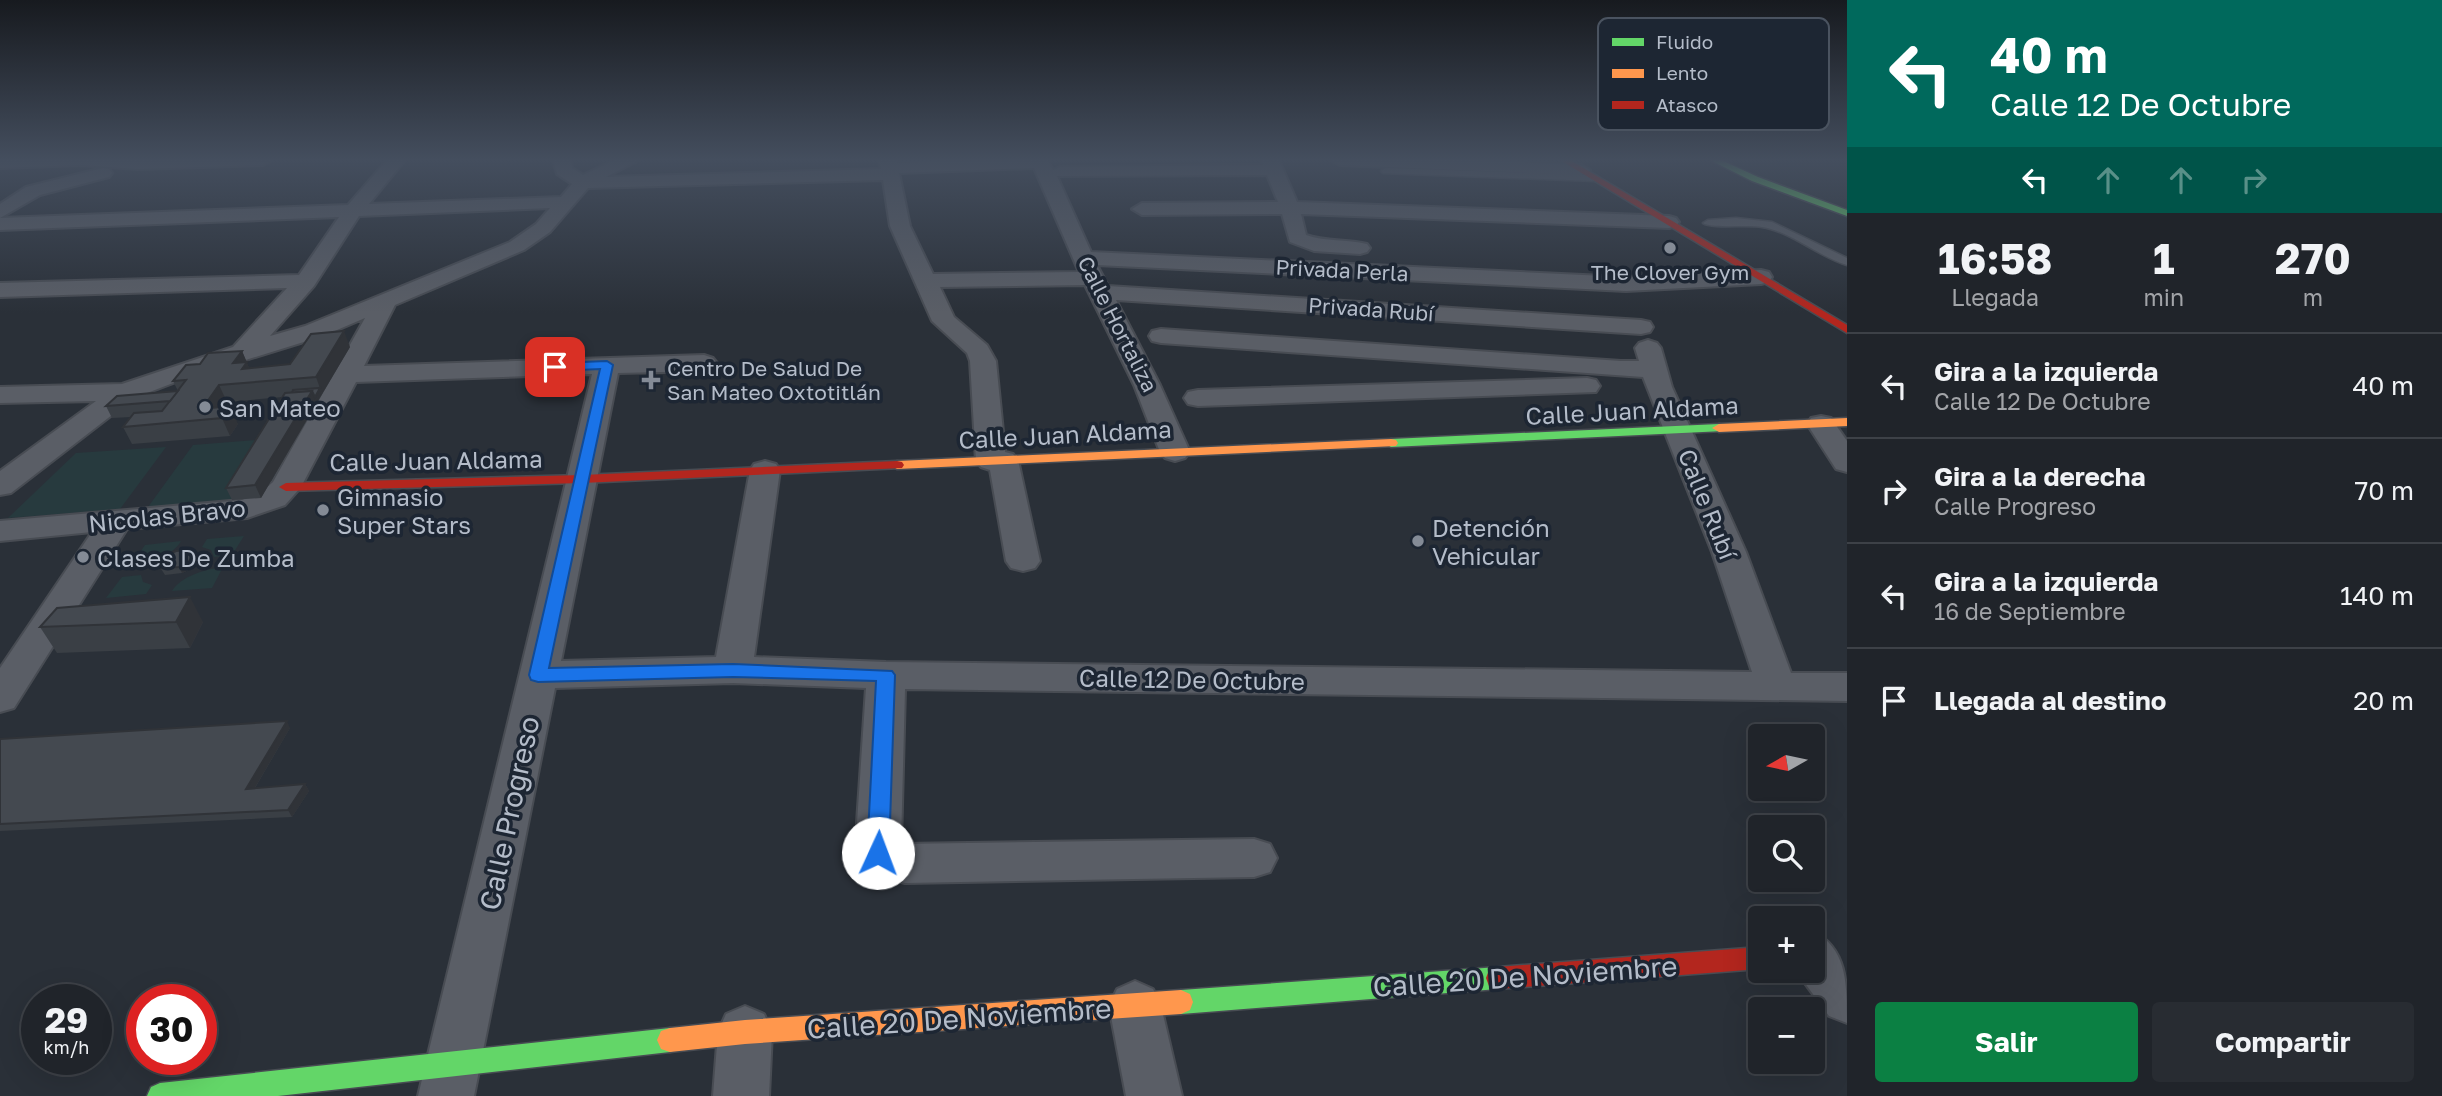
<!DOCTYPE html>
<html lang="es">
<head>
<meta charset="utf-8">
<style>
	:root { --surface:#20242a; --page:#282c32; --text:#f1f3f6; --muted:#a2a4a8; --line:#3d4147; --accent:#0b8043 }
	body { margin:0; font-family:"Golos Text",sans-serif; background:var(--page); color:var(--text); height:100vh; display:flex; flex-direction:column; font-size:26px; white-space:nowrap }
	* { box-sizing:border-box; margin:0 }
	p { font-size:23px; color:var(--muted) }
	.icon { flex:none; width:38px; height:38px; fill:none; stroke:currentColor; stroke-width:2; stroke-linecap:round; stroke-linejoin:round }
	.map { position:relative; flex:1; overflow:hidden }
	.side { display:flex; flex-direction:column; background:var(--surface); width:595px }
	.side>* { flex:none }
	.top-card { background:#00695c; color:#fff; overflow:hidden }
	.needle { width:46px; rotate:261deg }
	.tools { position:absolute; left:1748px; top:724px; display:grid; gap:14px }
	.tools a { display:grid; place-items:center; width:77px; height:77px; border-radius:7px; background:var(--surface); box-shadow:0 7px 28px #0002,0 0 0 2px var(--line); font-size:35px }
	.speed { position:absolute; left:21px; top:984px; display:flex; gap:14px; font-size:35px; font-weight:700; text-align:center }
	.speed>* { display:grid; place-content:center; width:91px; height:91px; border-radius:50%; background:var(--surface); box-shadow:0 7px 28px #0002,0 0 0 2px var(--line); line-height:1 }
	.speed small { font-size:18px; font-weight:400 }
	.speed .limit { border:10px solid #d22; background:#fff; color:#111 }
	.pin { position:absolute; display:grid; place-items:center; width:60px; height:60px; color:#fff; margin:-30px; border-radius:14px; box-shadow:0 4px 10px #0006 }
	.me { position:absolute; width:77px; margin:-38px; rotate:2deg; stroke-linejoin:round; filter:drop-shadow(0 0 5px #0008) }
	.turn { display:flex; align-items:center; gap:24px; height:147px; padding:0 28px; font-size:32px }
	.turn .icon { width:91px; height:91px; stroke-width:2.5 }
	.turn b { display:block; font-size:49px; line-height:60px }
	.lanes { display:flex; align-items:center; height:66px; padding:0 28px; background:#0003; justify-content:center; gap:35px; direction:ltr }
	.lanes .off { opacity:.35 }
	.eta { display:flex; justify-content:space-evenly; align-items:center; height:119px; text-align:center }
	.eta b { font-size:42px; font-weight:700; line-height:49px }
	.action { display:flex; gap:14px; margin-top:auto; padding:14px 28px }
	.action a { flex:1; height:80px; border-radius:7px; background:var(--accent); color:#fff; font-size:28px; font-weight:700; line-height:80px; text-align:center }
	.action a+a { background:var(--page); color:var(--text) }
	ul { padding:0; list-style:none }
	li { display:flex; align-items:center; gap:21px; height:105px; padding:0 28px; border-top:2px solid var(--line) }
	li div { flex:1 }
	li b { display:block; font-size:26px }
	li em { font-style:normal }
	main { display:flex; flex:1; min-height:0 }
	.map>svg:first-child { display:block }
</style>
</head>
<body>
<main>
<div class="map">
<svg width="1847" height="1096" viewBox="0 0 1847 1096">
	<rect width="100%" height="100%" fill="#2a3038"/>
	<!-- green -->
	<g fill="#273a3e">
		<path d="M 270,439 L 232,500 L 148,507 L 193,445 Z"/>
		<path d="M 166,447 L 120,509 L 8,518 L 76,453 Z"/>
		<path d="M 244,536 L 232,555 L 214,557 L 211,550 L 202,547 L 207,539 Z"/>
		<path d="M 181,541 C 173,556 148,563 132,564 L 145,545 Z"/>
		<path d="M 223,567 L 212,588 L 172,591 C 181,576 206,569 223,567 Z"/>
		<path d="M 141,575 L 143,582 L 152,585 L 146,594 L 106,598 L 122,577 Z"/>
	</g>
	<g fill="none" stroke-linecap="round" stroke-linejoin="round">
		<defs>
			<g id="lane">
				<path d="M 1386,168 L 1595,175 L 1600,178 L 1595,181 L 1383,173 L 1381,171 Z"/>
				<path d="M 1736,218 L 1772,222 L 1847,258 L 1847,265 C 1819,257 1790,231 1762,227 C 1748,224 1712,229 1703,223 L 1708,220 Z"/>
			</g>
			<g id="street">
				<path d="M 0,160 L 272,160 L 263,165 L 138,169 L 81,165 L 0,168 Z"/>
				<path d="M 387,160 L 405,160 L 369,204 L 561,197 L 572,184 L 557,174 L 553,160 L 571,160 L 572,168 L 583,175 L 615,160 L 639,160 L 606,177 L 881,169 L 879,160 L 897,160 L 897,163 L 1047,160 L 1053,170 L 1060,167 L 1263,165 L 1261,160 L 1279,160 L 1297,202 L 1669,216 L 1676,218 L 1679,222 L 1676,226 L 1669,228 L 1301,214 L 1306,235 C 1326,242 1347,239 1367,244 L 1370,248 L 1367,252 L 1360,254 L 1314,251 L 1290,242 L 1282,214 L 1142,215 L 1132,209 L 1142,203 L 1278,202 L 1267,175 L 1057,176 L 1091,252 L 1626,277 L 1761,270 L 1769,272 L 1772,277 L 1769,282 L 1761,284 L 1626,291 L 1097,265 L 1108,286 L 1641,320 L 1650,322 L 1653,327 L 1650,332 L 1641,334 L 1116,300 L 1160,385 L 1190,452 L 1185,458 L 1175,461 L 1165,458 L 1160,452 L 1134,385 L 1085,285 L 940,287 L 954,317 L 987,345 L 996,361 L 1005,452 L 1013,454 L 1018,460 L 1040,561 L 1035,568 L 1023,571 L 1011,568 L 1006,561 L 990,470 L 981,467 L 976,461 L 970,361 L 967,353 L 932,321 L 890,226 L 883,180 L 588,188 L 550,232 L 524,250 L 395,305 L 364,366 L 704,355 L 713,358 L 717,363 L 713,368 L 704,371 L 618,373 L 561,661 L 716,657 L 750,470 L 754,464 L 765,461 L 776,464 L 780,470 L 754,657 L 886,662 L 1752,672 L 1712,552 L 1643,377 L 1161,343 L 1152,341 L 1149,336 L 1152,331 L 1161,329 L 1621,361 L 1639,361 L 1635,348 L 1639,343 L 1648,340 L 1657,343 L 1661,348 L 1672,387 L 1746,552 L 1791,673 L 1847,673 L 1847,701 L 905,689 L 901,844 L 1254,839 L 1270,844 L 1277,858 L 1270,872 L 1254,877 L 905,883 L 867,873 L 855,853 L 866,688 L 733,683 L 555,688 L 474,1096 L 418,1096 L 592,374 L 356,382 L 301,487 L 285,505 L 247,518 L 127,529 L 14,708 L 0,712 L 0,668 L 92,532 L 0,541 L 0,521 L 242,500 L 263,491 L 273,482 L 365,318 L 323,336 L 181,380 L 134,398 L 11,493 L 0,495 L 0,471 L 96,401 L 0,403 L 0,387 L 122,384 L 233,347 L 287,288 L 0,297 L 0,283 L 299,275 L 339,217 L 0,230 L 0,218 L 348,205 ZM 1034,168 L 1079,272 L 933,274 L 910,226 L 899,173 ZM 550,208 L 536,224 L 510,242 L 305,326 L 270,336 L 314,286 L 359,216 Z"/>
				<path d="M 1331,160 L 1467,160 L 1581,165 L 1590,170 L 1581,175 L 1340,165 Z"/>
				<path d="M 103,168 L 109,169 L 112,173 L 109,177 L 40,195 L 0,218 L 0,204 L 26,187 Z"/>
				<path d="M 1587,378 L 1596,380 L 1600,386 L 1596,392 L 1198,406 L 1188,404 L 1184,398 L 1188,392 L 1198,390 Z"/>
				<path d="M 1821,416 L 1831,418 L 1847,441 L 1847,472 L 1836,469 L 1807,424 L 1811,418 Z"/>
				<path d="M 1813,931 C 1847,949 1847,982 1847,1023 L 1829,1016 L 1796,971 L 1813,971 Z"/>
				<path d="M 1135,981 L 1153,989 L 1161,1006 L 1182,1096 L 1126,1096 L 1109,1006 L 1117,989 Z"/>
				<path d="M 745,1006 L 764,1014 L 772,1032 L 769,1096 L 713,1096 L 718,1032 L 726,1014 Z"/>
			</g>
			<g id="fast">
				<path d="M 1710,160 L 1721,160 L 1758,177 L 1847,210 L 1847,216 L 1752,181 Z"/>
				<path d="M 1719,424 L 1724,425 L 1724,431 L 1391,447 L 1384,443 L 1391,439 Z"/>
				<path d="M 1498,967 L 1507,970 L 1510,978 L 1507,986 L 1498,989 L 1181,1014 L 1172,1010 L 1169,1002 L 1172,994 L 1181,990 Z"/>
				<path d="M 670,1028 L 679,1031 L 683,1040 L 679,1049 L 670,1052 L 278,1096 L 147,1096 L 151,1087 L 160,1083 Z"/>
			</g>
			<g id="slow">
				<path d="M 1847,418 L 1847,426 L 1719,432 L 1712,428 L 1719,424 Z"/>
				<path d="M 1391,439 L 1396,440 L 1398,443 L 1396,446 L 897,469 L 890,465 L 897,461 Z"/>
				<path d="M 1181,990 L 1190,994 L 1193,1002 L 1190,1010 L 1181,1014 L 745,1044 L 670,1052 L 661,1049 L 657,1040 L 661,1031 L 670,1028 L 745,1020 Z"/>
			</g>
			<g id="jam">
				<path d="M 1560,160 L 1570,160 L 1847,325 L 1847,333 Z"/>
				<path d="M 897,461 L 902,462 L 904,465 L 902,468 L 582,483 L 286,491 L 279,487 L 286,483 L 582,475 Z"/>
				<path d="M 1760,947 L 1760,969 L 1498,989 L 1489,986 L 1486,978 L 1489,970 L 1498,967 Z"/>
			</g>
		</defs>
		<!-- lane casing -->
		<use href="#lane" stroke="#484c53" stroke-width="3"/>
		<!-- street casing -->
		<use href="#street" stroke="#484c53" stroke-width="4"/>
		<!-- fast casing -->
		<use href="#fast" stroke="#484c53" stroke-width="3"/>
		<!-- slow casing -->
		<use href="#slow" stroke="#484c53" stroke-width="3"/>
		<!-- jam casing -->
		<use href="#jam" stroke="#484c53" stroke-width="3"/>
		<!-- lane -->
		<use href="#lane" fill="#5a5e66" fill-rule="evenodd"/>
		<!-- street -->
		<use href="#street" fill="#5a5e66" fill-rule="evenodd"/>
		<!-- fast -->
		<use href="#fast" fill="#63d668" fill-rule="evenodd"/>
		<!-- slow -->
		<use href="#slow" fill="#ff974d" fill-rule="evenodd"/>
		<!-- jam -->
		<use href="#jam" fill="#b3261e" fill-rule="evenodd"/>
	</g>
	<!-- wall -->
	<g fill="#3a3f45">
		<path d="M 350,347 L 261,498 L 232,500 L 226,488 L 283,397 L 227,402 L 223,407 L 238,424 L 230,436 L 132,444 L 123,427 L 131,417 L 112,418 L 106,406 L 178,391 L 173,381 L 200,364 L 242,351 L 249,368 L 290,364 Z"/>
		<path d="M 193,555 L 197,561 L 193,568 L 182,573 L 165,575 L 158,564 Z"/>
		<path d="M 57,608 L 203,622 L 190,648 L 57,653 L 40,627 Z"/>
		<path d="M 290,728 L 255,788 L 305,784 L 309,791 L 292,817 L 0,831 L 0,739 Z"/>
	</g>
	<!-- shaded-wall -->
	<g fill="#303338">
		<path d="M 344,331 L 350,347 L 322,394 L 316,377 Z"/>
		<path d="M 242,351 L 254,379 L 233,363 Z"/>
		<path d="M 219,385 L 227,402 L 215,419 L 202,409 Z"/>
		<path d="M 320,388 L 322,394 L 261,498 L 255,485 L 312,391 Z"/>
		<path d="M 230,406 L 238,424 L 230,436 L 222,418 Z"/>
		<path d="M 193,555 L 197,561 L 193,568 L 182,573 L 179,567 Z"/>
		<path d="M 190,597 L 203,622 L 190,648 L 176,622 Z"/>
		<path d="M 287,721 L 290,728 L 250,796 L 246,789 Z"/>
		<path d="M 305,784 L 309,791 L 292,817 L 288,810 Z"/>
	</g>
	<!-- building -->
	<g fill="#444950" stroke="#303338" stroke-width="2">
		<path d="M 344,331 L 316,377 L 219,385 L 202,409 L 230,406 L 222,418 L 123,427 L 134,413 L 162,411 L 186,380 L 173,381 L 186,365 L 200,364 L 208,353 L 242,351 L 233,363 L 247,362 L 242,369 L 290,364 L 311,334 Z"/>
		<path d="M 320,388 L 315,397 L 312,391 L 292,393 L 293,390 Z"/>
		<path d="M 178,391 L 170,401 L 106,406 L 117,396 Z"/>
		<path d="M 312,391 L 255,485 L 226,488 L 285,393 Z"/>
		<path d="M 186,550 L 193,555 L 189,561 L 179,567 L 162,568 L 158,564 L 161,558 L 176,551 Z"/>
		<path d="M 190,597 L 176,622 L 40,627 L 57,608 Z"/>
		<path d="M 287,721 L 246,789 L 305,784 L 288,810 L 0,824 L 0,739 Z"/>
	</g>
	<!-- sky -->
	<linearGradient id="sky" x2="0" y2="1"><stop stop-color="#171a1f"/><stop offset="0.51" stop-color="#444e5e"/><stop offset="1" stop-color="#444e5e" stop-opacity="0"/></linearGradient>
	<rect width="1847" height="313" fill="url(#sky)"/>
	<!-- route -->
	<path fill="#1a73e8" stroke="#114b97" stroke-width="2" d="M 607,361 L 613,365 L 549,668 L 733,664 L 892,671 L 895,675 L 889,853 L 885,859 L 878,862 L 870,859 L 867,853 L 876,681 L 733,677 L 538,682 L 531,680 L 529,675 L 600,369 L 555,371 L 549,367 L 555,363 Z"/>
	<!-- markers -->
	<g fill="#848b96" stroke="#1d2633" stroke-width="2.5">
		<circle cx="1670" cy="248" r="7"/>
		<path d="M647.5 369.5h7v7h7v7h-7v7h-7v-7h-7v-7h7z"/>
		<circle cx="205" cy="407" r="7"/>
		<circle cx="323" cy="510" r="7"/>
		<circle cx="1418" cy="541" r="7"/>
		<circle cx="83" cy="557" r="7"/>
	</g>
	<g text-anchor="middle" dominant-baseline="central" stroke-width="7" stroke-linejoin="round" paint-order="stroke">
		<!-- far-street labels -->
		<g font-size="21" fill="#b4bcc9" stroke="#1d2633">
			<text transform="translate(1342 270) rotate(3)">Privada Perla</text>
			<text transform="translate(1371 309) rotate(4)">Privada Rubí</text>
			<text transform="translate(1118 324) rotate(63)">Calle Hortaliza</text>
		</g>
		<!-- far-poi labels -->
		<g font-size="21" fill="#b4bcc9" stroke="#1d2633">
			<text x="1670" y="272">The Clover Gym</text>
			<text x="667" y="368" text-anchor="start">Centro De Salud De<tspan x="667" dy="24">San Mateo Oxtotitlán</tspan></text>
		</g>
		<!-- poi labels -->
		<g font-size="24" fill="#b4bcc9" stroke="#1d2633" text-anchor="start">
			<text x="219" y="407">San Mateo</text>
			<text x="337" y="496">Gimnasio<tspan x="337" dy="28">Super Stars</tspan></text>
			<text x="1432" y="527">Detención<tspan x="1432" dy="28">Vehicular</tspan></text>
			<text x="97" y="557">Clases De Zumba</text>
		</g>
		<!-- street labels -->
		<g font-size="24" fill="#b4bcc9" stroke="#1d2633">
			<text transform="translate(1632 410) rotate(-3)">Calle Juan Aldama</text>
			<text transform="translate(1065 434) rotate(-3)">Calle Juan Aldama</text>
			<text transform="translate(436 460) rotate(-1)">Calle Juan Aldama</text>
			<text transform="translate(1708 504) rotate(68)">Calle Rubí</text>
			<text transform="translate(167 515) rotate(-6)">Nicolas Bravo</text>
			<text transform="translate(1192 679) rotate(1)">Calle 12 De Octubre</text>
		</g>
		<!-- near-street labels -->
		<g font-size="28" fill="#b4bcc9" stroke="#1d2633">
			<text transform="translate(509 813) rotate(-78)">Calle Progreso</text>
			<text transform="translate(1525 976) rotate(-4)">Calle 20 De Noviembre</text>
			<text transform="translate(959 1018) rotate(-4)">Calle 20 De Noviembre</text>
		</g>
	</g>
	<!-- legend -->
	<rect x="1598" y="18" width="231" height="112" rx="10" fill="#1d2633" stroke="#4a5360" stroke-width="2"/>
	<rect x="1612" y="38" width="32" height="8" fill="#63d668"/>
	<rect x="1612" y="69" width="32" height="9" fill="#ff974d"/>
	<rect x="1612" y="101" width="32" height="8" fill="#b3261e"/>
	<g font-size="19" fill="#b4bcc9">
		<text x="1656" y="49">Fluido</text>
		<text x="1656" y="80">Lento</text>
		<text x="1656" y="112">Atasco</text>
	</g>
</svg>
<div class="tools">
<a><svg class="needle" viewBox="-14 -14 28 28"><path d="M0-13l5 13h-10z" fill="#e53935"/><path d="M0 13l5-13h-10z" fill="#a2a4a8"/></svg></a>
<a><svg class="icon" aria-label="search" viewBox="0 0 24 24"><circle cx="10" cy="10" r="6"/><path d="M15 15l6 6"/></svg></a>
<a>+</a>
<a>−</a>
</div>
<div class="speed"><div>29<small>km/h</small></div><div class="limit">30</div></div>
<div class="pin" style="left:555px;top:367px;background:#d93025"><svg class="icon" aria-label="arrive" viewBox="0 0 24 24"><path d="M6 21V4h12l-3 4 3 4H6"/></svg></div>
<svg class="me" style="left:878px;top:853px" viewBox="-20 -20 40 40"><circle r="19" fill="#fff"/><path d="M0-13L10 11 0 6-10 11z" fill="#1a73e8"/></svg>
</div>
<section class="side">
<div class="top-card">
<div class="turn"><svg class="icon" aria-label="left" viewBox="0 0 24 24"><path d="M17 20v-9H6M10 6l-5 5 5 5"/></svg><div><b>40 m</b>Calle 12 De Octubre</div></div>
<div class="lanes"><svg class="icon" aria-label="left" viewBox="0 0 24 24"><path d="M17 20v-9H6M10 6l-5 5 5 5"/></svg><svg class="icon off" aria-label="ahead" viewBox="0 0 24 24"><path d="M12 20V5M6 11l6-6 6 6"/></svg><svg class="icon off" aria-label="ahead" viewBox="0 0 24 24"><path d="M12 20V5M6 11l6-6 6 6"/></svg><svg class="icon off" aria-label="right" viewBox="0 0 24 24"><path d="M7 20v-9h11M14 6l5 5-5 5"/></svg></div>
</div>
<div class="eta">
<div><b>16:58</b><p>Llegada</p></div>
<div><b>1</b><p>min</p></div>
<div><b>270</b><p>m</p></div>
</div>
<ul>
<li><svg class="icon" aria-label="left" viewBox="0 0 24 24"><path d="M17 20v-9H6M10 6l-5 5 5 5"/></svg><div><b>Gira a la izquierda</b><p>Calle 12 De Octubre</p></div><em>40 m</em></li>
<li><svg class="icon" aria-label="right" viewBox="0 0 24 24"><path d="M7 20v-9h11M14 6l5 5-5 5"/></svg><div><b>Gira a la derecha</b><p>Calle Progreso</p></div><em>70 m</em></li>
<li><svg class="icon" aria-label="left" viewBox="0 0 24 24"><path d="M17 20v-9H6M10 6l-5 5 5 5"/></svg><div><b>Gira a la izquierda</b><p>16 de Septiembre</p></div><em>140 m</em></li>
<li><svg class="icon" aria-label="arrive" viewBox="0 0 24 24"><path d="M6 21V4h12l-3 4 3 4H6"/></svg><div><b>Llegada al destino</b></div><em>20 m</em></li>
</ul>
<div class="action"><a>Salir</a><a>Compartir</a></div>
</section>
</main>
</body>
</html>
